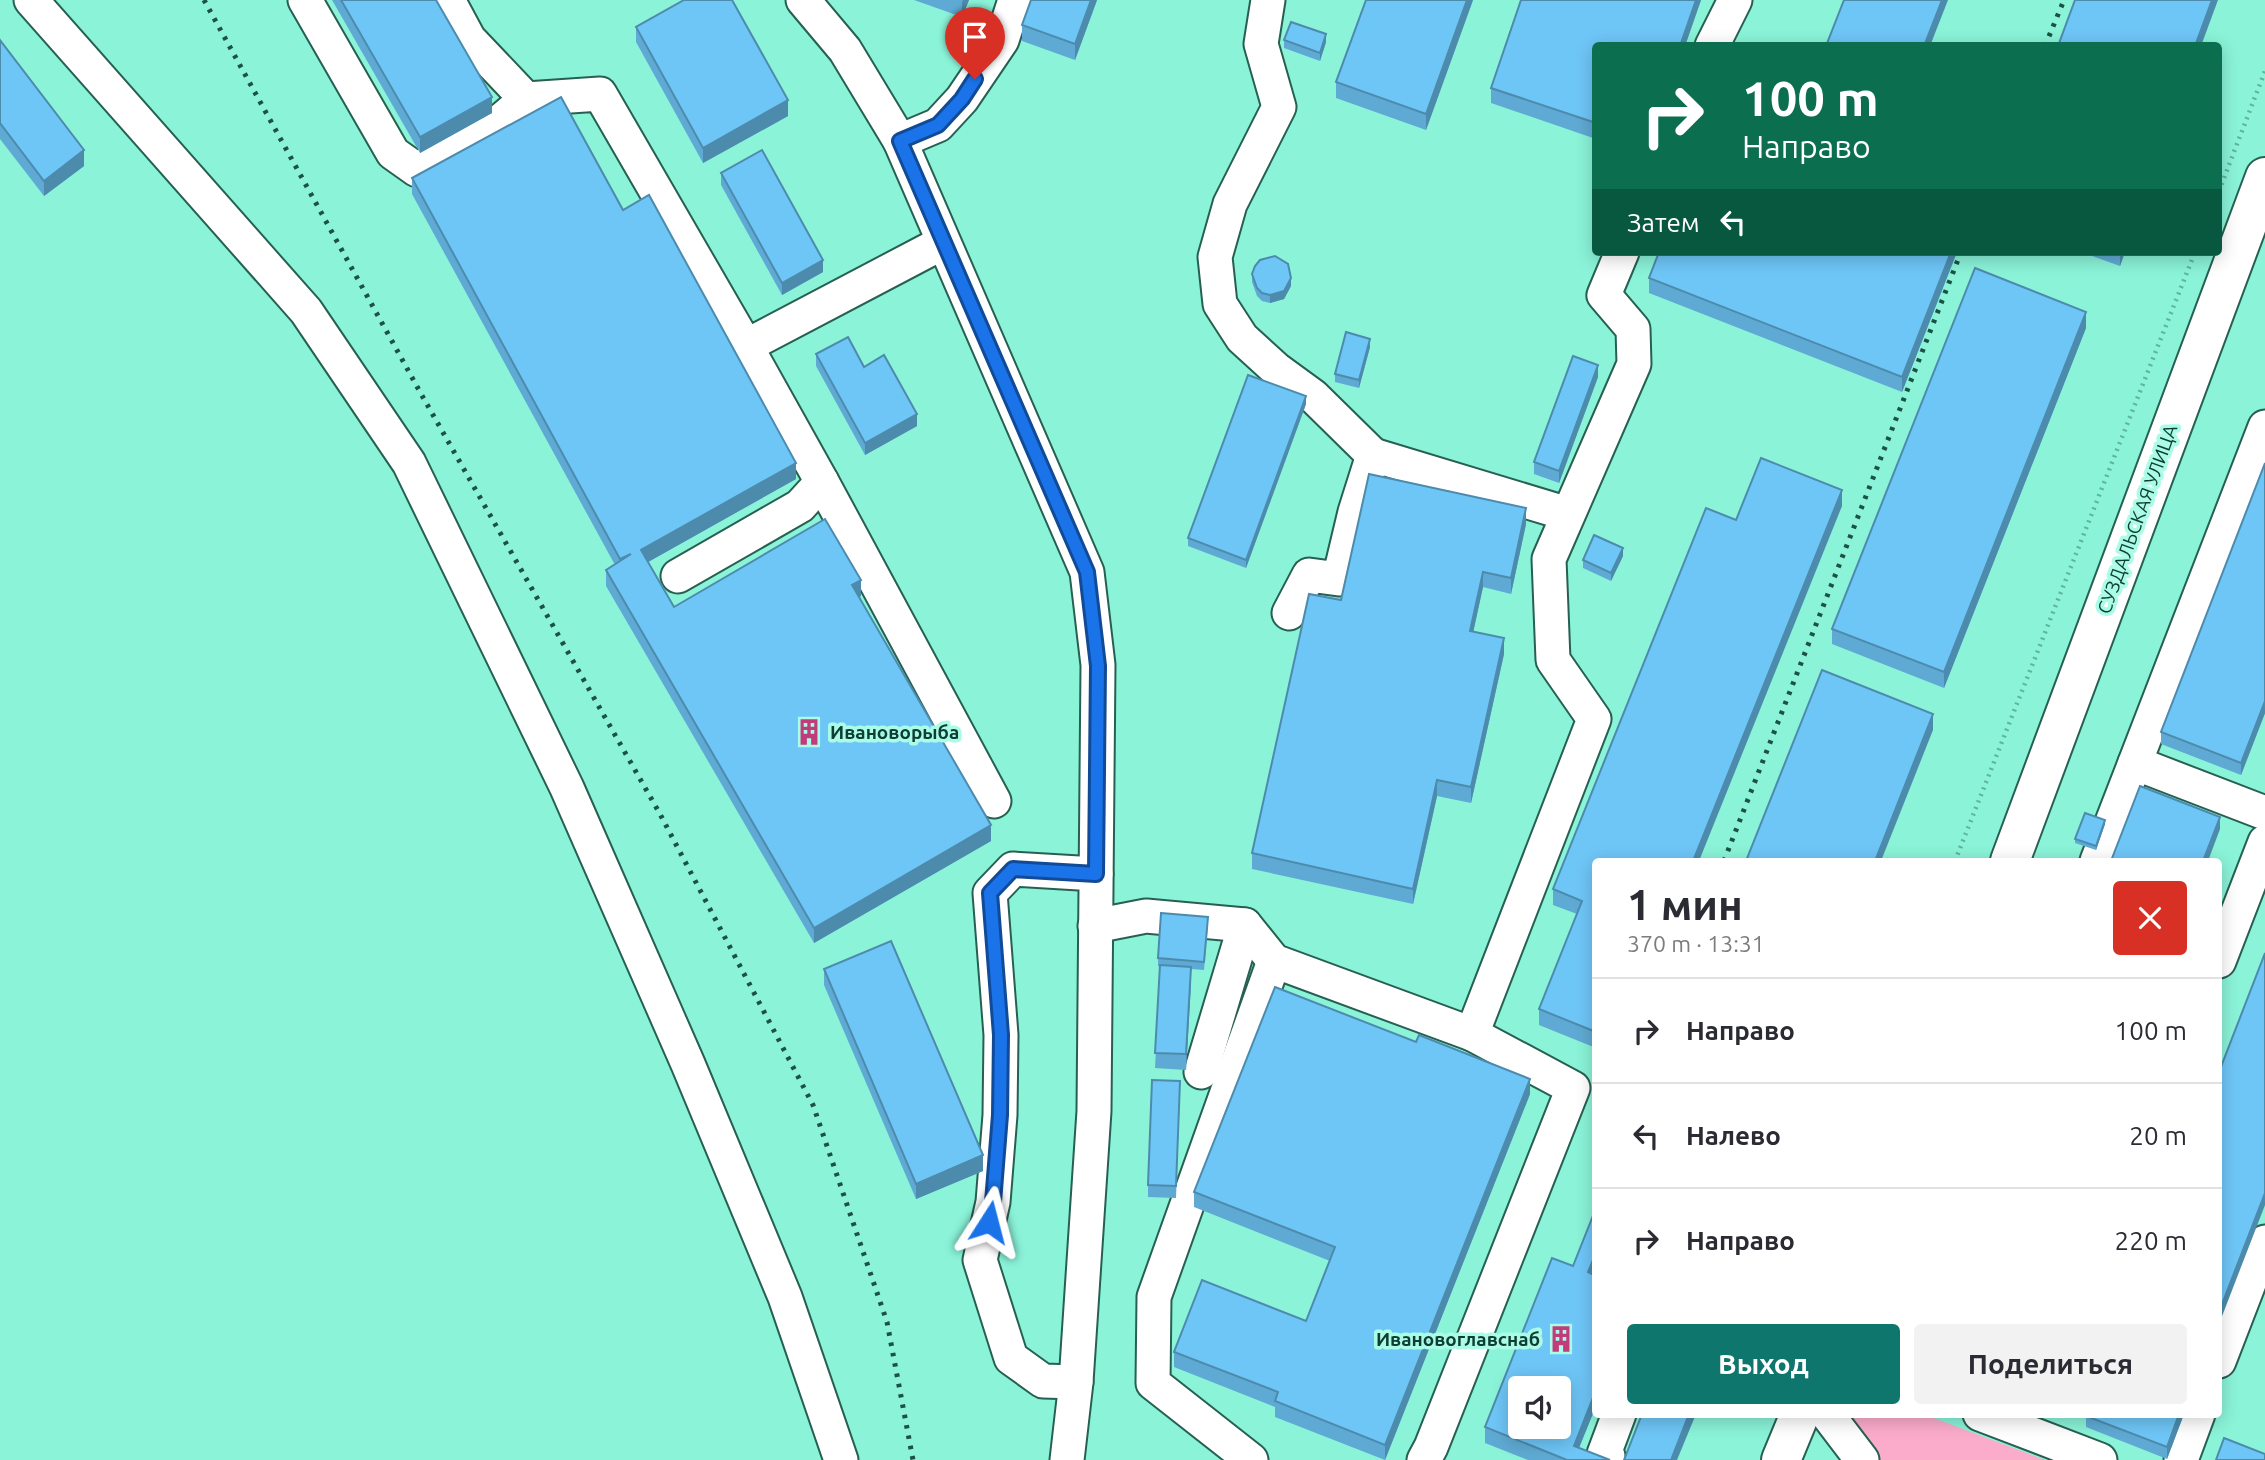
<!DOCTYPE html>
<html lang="ru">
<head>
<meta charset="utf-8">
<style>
	:root { --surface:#fff; --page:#f2f2f3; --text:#2b2b33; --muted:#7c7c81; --line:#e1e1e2; --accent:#0f766e }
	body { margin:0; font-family:Ubuntu,sans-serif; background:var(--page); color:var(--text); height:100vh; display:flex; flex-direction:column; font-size:26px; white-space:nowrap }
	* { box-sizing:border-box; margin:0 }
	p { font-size:23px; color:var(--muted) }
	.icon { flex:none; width:38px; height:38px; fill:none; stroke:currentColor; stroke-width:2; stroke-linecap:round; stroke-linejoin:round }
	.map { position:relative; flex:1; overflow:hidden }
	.sheet { position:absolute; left:1592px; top:858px; width:630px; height:560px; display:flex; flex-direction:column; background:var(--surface); border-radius:7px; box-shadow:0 4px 18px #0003 }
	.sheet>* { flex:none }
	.hud { position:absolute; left:1592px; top:42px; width:630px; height:214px; border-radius:7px; box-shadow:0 4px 18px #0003; background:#0b6e4f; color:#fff; overflow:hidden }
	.tools { position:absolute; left:1508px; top:1376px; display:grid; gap:14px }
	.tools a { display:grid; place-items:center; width:63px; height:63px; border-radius:7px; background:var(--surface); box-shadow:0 4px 18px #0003; font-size:35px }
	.pin { position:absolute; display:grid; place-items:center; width:60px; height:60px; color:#fff; margin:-72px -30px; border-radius:50% 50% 50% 0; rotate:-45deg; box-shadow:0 0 7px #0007 }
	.pin .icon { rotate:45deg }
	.me { position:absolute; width:77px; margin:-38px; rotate:9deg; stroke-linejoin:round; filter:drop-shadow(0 0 5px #0008) }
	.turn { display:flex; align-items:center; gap:24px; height:147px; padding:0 35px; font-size:32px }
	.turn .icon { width:91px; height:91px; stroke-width:2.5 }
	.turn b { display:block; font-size:49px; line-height:60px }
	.then { display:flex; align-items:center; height:66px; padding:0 35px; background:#0003; gap:14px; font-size:26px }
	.round { display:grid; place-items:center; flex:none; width:74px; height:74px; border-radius:7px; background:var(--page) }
	.head { display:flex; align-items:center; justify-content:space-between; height:119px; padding:0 35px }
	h1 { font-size:42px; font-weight:700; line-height:52px }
	.primary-button { display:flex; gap:14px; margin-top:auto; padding:14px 35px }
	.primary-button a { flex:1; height:80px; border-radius:7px; background:var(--accent); color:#fff; font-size:28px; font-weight:700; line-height:80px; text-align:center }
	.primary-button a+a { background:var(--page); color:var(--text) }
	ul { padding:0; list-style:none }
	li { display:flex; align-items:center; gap:21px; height:105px; padding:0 35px; border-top:2px solid var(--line) }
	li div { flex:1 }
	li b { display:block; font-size:26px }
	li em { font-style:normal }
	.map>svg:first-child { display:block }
</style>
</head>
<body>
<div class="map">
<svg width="2265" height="1460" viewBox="0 0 2265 1460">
	<rect width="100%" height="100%" fill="#8af3d8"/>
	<!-- green -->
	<path fill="#fcaccb" d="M 1832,1414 L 1923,1414 L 2045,1460 L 1867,1460 Z"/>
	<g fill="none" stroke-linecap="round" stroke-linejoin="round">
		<defs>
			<g id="minor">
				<path d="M 31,0 L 306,311 L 409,463 L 567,788 L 688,1064 L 785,1297 L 841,1460"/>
				<path d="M 305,0 L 393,153 L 417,170 L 499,122 L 526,99 L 600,94 L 746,346 L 942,243"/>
				<path d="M 448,0 L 469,39 L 526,99"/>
				<path d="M 803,0 L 845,50 L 900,141 L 1087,572 L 1098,665 L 1094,1111 L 1076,1382 L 1067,1460"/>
				<path d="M 1268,0 L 1261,44 L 1279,107 L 1230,204 L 1215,257 L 1220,304 L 1242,338 L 1276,369 L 1313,396 L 1373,455"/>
				<path d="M 1712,46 L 1735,0"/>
				<path d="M 900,141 L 938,125 L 962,99 L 1002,40 L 1015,0"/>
				<path d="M 822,482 L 994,801"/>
				<path d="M 678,576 L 800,506 L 822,482 L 746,346"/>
				<path d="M 1289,613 L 1309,575 L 1339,579 L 1355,512 L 1373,455 L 1568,514"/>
				<path d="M 2135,763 L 2265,813"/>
				<path d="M 2097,861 L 2265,427"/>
				<path d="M 1095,926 L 1146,916 L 1245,925 L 1274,961 L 1472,1034"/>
				<path d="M 2219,961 L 2265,842"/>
				<path d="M 1201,1072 L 1245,925"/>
				<path d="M 2219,1361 L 2265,1242"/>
				<path d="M 1076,1382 L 1043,1381 L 1011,1358 L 980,1260 L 993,1202 L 1000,1115 L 1001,1035 L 990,893 L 1013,869 L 1096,874"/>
				<path d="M 1827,1414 L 1862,1460"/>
				<path d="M 1980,1414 L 2100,1460"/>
				<path d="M 1608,1456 L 1604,1454 L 1619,1414"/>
				<path d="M 1251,1460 L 1153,1383 L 1154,1297 L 1274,961"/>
				<path d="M 1424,1460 L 1431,1447 L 1573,1088 L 1472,1034 L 1594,719 L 1553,660 L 1549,559 L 1634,364 L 1633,329 L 1604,295 L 1622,252"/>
				<path d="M 2181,1460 L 2198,1414"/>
			</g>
			<g id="major">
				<path d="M 2010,861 L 2265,177"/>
				<path d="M 1781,1460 L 1800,1414"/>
			</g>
		</defs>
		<!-- minor casing -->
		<use href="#minor" stroke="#276052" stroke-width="37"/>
		<!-- major casing -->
		<use href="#major" stroke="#276052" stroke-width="42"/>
		<!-- path -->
		<g stroke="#5fb49f" stroke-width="4.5" stroke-dasharray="2 5" stroke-linecap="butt">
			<path d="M 2219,191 L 2265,71"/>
			<path d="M 1955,861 L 2195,252"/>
		</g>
		<!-- minor -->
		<use href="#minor" stroke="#fff" stroke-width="33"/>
		<!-- major -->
		<use href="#major" stroke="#fff" stroke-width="38"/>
		<!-- rail -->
		<g stroke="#1c5145" stroke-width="5" stroke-dasharray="3.5 7" stroke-linecap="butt">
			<path d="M 204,0 L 420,392 L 660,814 L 813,1105 L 887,1322 L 913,1460"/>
			<path d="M 2045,46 L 2064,0"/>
			<path d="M 1724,861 L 1961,252"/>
		</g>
	</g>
	<!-- wall -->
	<g fill="#5faad4">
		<path d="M 332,0 L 436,0 L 492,113 L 420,153 Z"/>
		<path d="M 914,0 L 969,0 L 962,17 Z"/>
		<path d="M 1031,0 L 1097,0 L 1075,60 L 1022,41 L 1022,25 Z"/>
		<path d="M 1473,0 L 1426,130 L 1336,98 L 1336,82 Z"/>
		<path d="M 1521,0 L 1701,0 L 1685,46 L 1596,46 L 1596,139 L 1491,103 L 1491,88 Z"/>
		<path d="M 636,27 L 788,116 L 703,163 L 636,42 Z"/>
		<path d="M 0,40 L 84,166 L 44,196 L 0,139 Z"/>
		<path d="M 1284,40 L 1326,42 L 1320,61 L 1284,48 Z"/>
		<path d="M 721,173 L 823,272 L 782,295 L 721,185 Z"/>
		<path d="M 412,178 L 623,210 L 796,479 L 648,562 L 674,607 L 861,596 L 859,597 L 991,841 L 814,943 L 606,586 L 606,570 L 615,565 L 412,194 Z"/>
		<path d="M 1659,252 L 1957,252 L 1902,392 L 1649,293 L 1649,278 Z"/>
		<path d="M 2081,252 L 2125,252 L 2120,266 Z"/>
		<path d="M 1252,274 L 1291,286 L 1284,299 L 1270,303 L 1262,301 L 1257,296 L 1252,282 Z"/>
		<path d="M 2086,328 L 1944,688 L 1832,644 L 1832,629 Z"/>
		<path d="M 1370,347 L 1359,388 L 1335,382 L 1335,374 Z"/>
		<path d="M 816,354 L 864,367 L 917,426 L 865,455 L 816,366 Z"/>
		<path d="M 1598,377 L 1559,483 L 1534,474 L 1534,462 Z"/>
		<path d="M 1306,404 L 1246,568 L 1188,546 L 1188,538 Z"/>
		<path d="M 2265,463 L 2265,713 L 2241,775 L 2161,744 L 2161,732 Z"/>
		<path d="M 1842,506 L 1596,861 L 1596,1048 L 1539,1025 L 1539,1009 L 1577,914 L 1553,905 L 1553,889 L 1736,520 Z"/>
		<path d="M 1526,524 L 1511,594 L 1483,587 L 1473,632 L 1504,654 L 1471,803 L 1437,796 L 1413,904 L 1252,869 L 1252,853 L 1341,600 Z"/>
		<path d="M 1623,556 L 1611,581 L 1583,568 L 1583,560 Z"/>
		<path d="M 2105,824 L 2096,850 L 2075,843 L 2075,839 Z"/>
		<path d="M 1208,925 L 1204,970 L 1191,969 L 1186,1070 L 1155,1068 L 1160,967 L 1158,966 L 1158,958 Z"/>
		<path d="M 824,969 L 983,1171 L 916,1199 L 824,985 Z"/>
		<path d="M 1180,1093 L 1176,1198 L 1148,1197 L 1148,1185 Z"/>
		<path d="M 1530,1094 L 1385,1460 L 1275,1417 L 1275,1407 L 1174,1367 L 1174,1352 L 1306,1321 L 1330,1261 L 1194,1207 L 1194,1192 Z"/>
		<path d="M 1596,1208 L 1596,1269 L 1594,1275 L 1596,1406 L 1579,1448 L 1610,1460 L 1528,1460 L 1485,1443 L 1485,1427 L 1573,1266 Z"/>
		<path d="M 2184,1414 L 2167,1459 L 2086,1427 L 2086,1416 Z"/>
	</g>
	<!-- shaded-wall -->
	<g fill="#4d8bad">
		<path d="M 963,0 L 969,0 L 962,17 L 962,2 Z"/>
		<path d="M 1091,0 L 1097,0 L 1075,60 L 1075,44 Z"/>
		<path d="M 1467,0 L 1473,0 L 1426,130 L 1426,114 Z"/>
		<path d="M 1696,0 L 1701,0 L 1685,46 L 1680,46 Z"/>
		<path d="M 1942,0 L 1948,0 L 1930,46 L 1924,46 Z"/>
		<path d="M 2212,0 L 2218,0 L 2201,46 L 2195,46 Z"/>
		<path d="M 1326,34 L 1326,42 L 1320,61 L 1320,53 Z"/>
		<path d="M 492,97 L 492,113 L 420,153 L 420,137 Z"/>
		<path d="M 788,100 L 788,116 L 703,163 L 703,148 Z"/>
		<path d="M 84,150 L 84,166 L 44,196 L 44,181 Z"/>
		<path d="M 1951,252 L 1957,252 L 1902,392 L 1902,377 Z"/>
		<path d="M 2120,252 L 2125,252 L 2120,266 Z"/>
		<path d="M 823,260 L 823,272 L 782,295 L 782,283 Z"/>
		<path d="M 1291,278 L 1291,286 L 1284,299 L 1270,303 L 1270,295 Z"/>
		<path d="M 2086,312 L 2086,328 L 1944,688 L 1944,672 Z"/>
		<path d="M 1370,339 L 1370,347 L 1359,388 L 1359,380 Z"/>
		<path d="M 1598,365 L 1598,377 L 1559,483 L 1559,471 Z"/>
		<path d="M 1306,396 L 1306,404 L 1246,568 L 1246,560 Z"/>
		<path d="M 917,414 L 917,426 L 865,455 L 865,443 Z"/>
		<path d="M 796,463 L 796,479 L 641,566 L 641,550 Z"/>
		<path d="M 1842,490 L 1842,506 L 1699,861 L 1693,861 Z"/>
		<path d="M 1526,508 L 1526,524 L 1511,594 L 1511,578 Z"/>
		<path d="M 1623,548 L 1623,556 L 1611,581 L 1611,573 Z"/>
		<path d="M 1483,572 L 1483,587 L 1470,647 L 1470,631 Z"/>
		<path d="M 861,580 L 861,596 L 852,601 L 852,585 Z"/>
		<path d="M 1504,638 L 1504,654 L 1471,803 L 1471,787 Z"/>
		<path d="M 2265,701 L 2265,713 L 2241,775 L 2241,763 Z"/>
		<path d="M 1933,714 L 1933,730 L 1881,861 L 1875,861 Z"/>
		<path d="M 1437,780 L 1437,796 L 1413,904 L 1413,889 Z"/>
		<path d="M 2220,817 L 2220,829 L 2208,861 L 2203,861 Z"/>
		<path d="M 2105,820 L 2105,824 L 2096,850 L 2096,846 Z"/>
		<path d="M 991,825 L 991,841 L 814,943 L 814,928 Z"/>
		<path d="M 1191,967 L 1191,983 L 1186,1070 L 1186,1054 Z"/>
		<path d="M 1530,1079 L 1530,1094 L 1385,1460 L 1385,1445 Z"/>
		<path d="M 983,1155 L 983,1171 L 916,1199 L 916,1184 Z"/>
		<path d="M 2265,1193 L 2265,1205 L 2219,1324 L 2219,1312 Z"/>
		<path d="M 1596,1253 L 1596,1269 L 1588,1288 L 1588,1272 Z"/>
		<path d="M 1596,1390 L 1596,1406 L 1574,1460 L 1574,1446 Z"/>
		<path d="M 1689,1414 L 1696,1414 L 1677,1460 L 1671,1460 Z"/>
		<path d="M 2179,1414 L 2184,1414 L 2167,1459 L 2167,1447 Z"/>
	</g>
	<!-- building -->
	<g fill="#6ec6f7" stroke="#4d8bad" stroke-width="2" fill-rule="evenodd">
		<path d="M 341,0 L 436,0 L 492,97 L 420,137 Z"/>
		<path d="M 684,0 L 732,0 L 788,100 L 703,148 L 636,27 Z"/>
		<path d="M 1031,0 L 1091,0 L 1075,44 L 1022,25 Z"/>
		<path d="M 1366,0 L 1467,0 L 1426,114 L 1336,82 Z"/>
		<path d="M 1521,0 L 1696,0 L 1680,46 L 1596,46 L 1596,123 L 1491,88 Z"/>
		<path d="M 1844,0 L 1942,0 L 1924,46 L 1826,46 Z"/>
		<path d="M 2075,0 L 2212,0 L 2195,46 L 2058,46 Z"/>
		<path d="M 1291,22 L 1326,34 L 1320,53 L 1284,40 Z"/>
		<path d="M 0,40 L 84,150 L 44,181 L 0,123 Z"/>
		<path d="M 561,97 L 623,210 L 649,195 L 796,463 L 641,550 L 674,607 L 825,519 L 861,580 L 852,585 L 991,825 L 814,928 L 606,570 L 631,554 L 620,559 L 412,178 Z"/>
		<path d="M 762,150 L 823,260 L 782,283 L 721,173 Z"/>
		<path d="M 1659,252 L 1951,252 L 1902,377 L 1649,278 Z"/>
		<path d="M 1275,256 L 1288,264 L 1291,278 L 1284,291 L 1270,295 L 1262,293 L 1257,288 L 1252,274 L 1255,266 L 1260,260 Z"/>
		<path d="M 1975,268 L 2086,312 L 1944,672 L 1832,629 Z"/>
		<path d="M 1346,332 L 1370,339 L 1359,380 L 1335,374 Z"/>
		<path d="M 848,337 L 864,367 L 884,355 L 917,414 L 865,443 L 816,354 Z"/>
		<path d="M 1573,356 L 1598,365 L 1559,471 L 1534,462 Z"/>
		<path d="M 1248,375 L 1306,396 L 1246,560 L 1188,538 Z"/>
		<path d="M 1761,458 L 1842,490 L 1693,861 L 1596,861 L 1596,1032 L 1539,1009 L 1582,901 L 1553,889 L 1706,508 L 1736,520 Z"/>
		<path d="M 2265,463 L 2265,701 L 2241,763 L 2161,732 Z"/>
		<path d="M 1369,474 L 1526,508 L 1511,578 L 1483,572 L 1470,631 L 1504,638 L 1471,787 L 1437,780 L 1413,889 L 1252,853 L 1309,594 L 1341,600 Z"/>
		<path d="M 1594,535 L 1623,548 L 1611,573 L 1583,560 Z"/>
		<path d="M 1822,670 L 1933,714 L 1875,861 L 1746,861 Z"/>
		<path d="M 2140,786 L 2220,817 L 2203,861 L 2111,861 Z"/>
		<path d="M 2085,813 L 2105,820 L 2096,846 L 2075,839 Z"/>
		<path d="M 1161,913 L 1208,917 L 1204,962 L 1158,958 Z"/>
		<path d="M 891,941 L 983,1155 L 916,1184 L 824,969 Z"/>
		<path d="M 2265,953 L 2265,1193 L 2219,1312 L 2219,1072 Z"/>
		<path d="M 1160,965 L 1191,967 L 1186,1054 L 1155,1053 Z"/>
		<path d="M 1275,987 L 1416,1042 L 1419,1035 L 1530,1079 L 1385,1445 L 1275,1401 L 1278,1392 L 1174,1352 L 1202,1280 L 1306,1321 L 1335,1247 L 1194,1192 Z"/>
		<path d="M 1152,1080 L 1180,1081 L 1176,1186 L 1148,1185 Z"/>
		<path d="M 1596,1208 L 1596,1253 L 1588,1272 L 1596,1276 L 1596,1390 L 1574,1446 L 1610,1460 L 1567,1460 L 1485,1427 L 1552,1258 L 1573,1266 ZM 1521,1388 L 1559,1388 L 1559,1426 L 1521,1426 Z"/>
		<path d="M 1642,1414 L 1689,1414 L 1671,1460 L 1624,1460 Z"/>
		<path d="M 2087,1414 L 2179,1414 L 2167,1447 L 2086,1416 Z"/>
		<path d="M 2224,1438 L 2265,1454 L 2265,1460 L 2216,1460 Z"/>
	</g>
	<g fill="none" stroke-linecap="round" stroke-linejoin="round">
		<defs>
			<path id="route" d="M 975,79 L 962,99 L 938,125 L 900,141 L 1087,572 L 1098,666 L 1096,874 L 1013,869 L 990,893 L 1001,1035 L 1000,1115 L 993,1202 L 989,1222"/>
		</defs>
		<!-- route casing -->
		<use href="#route" stroke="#114b97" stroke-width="18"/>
		<!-- route -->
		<use href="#route" stroke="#1a73e8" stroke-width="12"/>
	</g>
	<!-- icons -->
	<defs>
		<symbol id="building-bare" viewBox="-9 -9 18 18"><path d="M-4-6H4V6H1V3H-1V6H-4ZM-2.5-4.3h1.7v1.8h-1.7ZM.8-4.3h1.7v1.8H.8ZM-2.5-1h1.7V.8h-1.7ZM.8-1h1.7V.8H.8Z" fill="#c23c7c" stroke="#abfce6" stroke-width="2.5" paint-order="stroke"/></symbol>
	</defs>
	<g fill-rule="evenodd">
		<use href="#building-bare" x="790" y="713" width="38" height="38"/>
		<use href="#building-bare" x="1542" y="1320" width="38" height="38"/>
	</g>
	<g text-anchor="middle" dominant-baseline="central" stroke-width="7" stroke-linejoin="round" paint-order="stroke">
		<!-- street labels -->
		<g font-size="19" fill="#0e3d33" stroke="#abfce6">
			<text transform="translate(2137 519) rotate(-70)">СУЗДАЛЬСКАЯ УЛИЦА</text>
		</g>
		<!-- poi labels -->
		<g font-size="19" font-weight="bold" fill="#0e3d33" stroke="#abfce6" text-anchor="start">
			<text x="830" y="732">Ивановорыба</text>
			<text x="1540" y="1339" text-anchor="end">Ивановоглавснаб</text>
		</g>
	</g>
</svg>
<div class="tools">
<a><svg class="icon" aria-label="sound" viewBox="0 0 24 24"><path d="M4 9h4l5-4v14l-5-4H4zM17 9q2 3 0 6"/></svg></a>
</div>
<div class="pin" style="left:975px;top:79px;background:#d93025"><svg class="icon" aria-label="arrive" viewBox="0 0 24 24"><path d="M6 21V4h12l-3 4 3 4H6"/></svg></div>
<svg class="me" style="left:989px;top:1222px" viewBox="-20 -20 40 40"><path d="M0-17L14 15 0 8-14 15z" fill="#1a73e8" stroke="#fff" stroke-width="4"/></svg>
<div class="hud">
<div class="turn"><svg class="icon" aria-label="right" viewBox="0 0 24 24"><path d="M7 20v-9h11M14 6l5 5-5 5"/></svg><div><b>100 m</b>Направо</div></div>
<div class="then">Затем<svg class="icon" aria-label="left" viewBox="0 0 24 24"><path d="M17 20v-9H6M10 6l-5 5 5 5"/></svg></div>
</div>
<section class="sheet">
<div class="head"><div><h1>1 мин</h1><p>370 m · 13:31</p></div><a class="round" style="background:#d93025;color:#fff"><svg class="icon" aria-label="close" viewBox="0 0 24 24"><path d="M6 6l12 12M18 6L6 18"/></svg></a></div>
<ul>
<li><svg class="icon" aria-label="right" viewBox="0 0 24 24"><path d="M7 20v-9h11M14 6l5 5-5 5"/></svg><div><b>Направо</b></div><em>100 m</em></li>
<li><svg class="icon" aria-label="left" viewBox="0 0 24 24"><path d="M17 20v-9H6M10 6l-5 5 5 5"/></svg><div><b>Налево</b></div><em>20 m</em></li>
<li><svg class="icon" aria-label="right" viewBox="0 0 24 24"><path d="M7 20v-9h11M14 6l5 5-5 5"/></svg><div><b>Направо</b></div><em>220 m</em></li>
</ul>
<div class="primary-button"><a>Выход</a><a>Поделиться</a></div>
</section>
</div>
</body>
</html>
